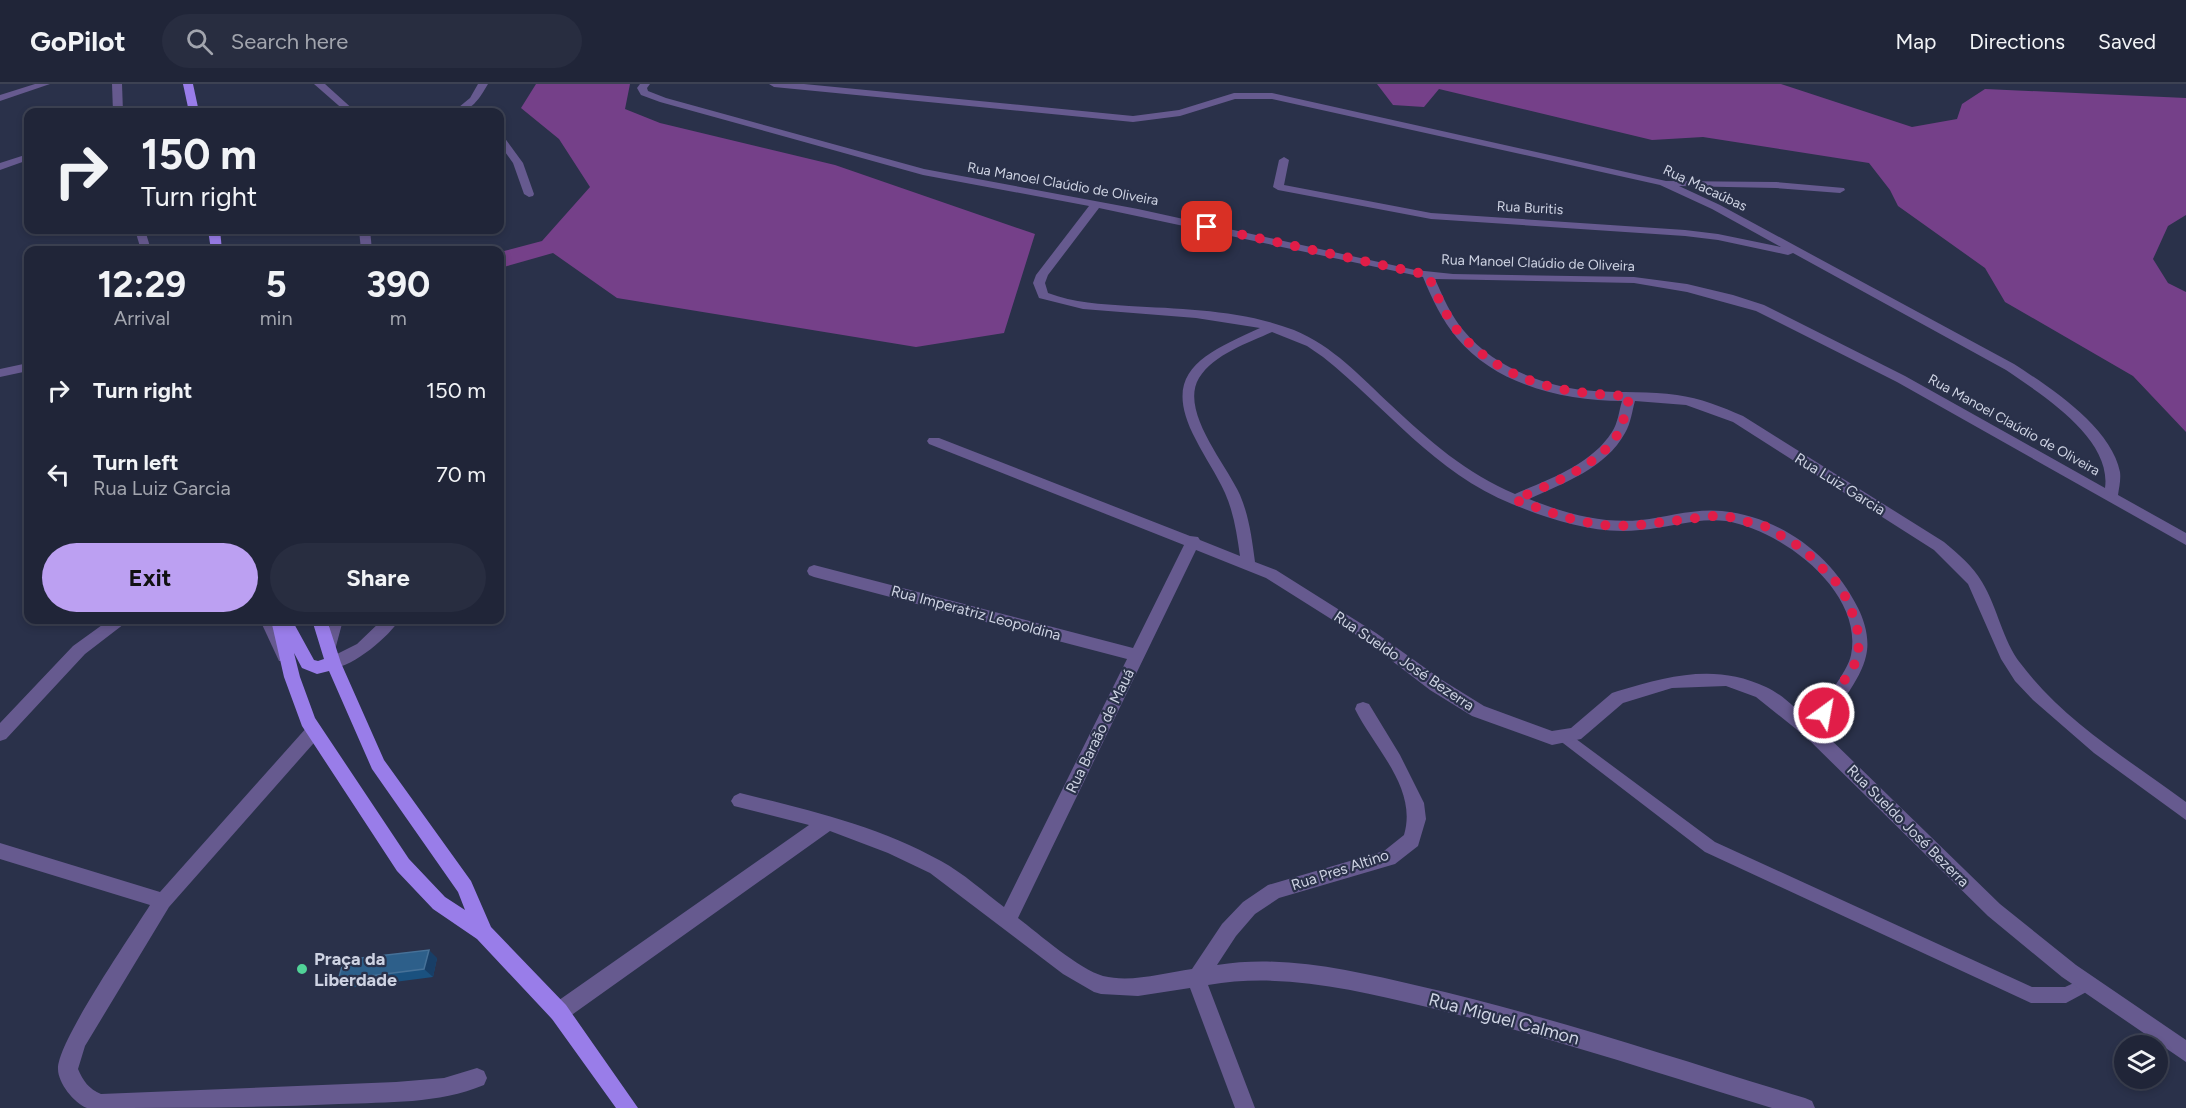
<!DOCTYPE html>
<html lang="en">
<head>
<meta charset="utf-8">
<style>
	:root { --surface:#202538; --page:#282d40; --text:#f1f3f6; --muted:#a2a5ae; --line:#3d4253; --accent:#bca0f2 }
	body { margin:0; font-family:Figtree,sans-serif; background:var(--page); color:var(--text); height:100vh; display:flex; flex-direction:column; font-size:22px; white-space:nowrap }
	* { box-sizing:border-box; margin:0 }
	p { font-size:20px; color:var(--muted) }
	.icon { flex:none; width:33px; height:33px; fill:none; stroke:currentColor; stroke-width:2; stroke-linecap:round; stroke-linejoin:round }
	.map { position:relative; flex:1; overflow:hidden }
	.details { position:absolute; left:24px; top:162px; width:480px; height:378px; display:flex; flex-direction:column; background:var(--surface); border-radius:12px; box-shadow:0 3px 9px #0003,0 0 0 2px var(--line) }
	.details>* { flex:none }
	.hud { position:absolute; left:24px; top:24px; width:480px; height:126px; border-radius:12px; box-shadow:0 3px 9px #0003,0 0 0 2px var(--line); background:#202538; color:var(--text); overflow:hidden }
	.buttons { position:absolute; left:2114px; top:951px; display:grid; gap:12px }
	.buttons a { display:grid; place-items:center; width:54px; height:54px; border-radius:50%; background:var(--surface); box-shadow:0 3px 9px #0003,0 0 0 2px var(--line); font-size:30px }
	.pin { position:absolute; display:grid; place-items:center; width:51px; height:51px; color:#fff; margin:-26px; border-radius:12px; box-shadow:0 3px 9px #0006 }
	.me { position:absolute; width:66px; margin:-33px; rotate:32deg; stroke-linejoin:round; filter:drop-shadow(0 0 4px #0008) }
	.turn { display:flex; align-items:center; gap:21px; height:126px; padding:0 18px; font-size:27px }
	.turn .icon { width:78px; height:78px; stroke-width:2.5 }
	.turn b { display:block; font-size:42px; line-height:51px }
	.eta { display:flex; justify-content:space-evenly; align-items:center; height:102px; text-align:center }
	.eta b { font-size:36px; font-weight:700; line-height:42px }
	.primary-button { display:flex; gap:12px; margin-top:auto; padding:12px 18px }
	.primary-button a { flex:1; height:69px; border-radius:36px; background:var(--accent); color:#111; font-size:24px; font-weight:700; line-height:69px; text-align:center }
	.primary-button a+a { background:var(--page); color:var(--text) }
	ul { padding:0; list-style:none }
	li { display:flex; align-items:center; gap:18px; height:84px; padding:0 18px }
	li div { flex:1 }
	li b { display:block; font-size:22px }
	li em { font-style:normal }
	header { display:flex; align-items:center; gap:36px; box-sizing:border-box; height:84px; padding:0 30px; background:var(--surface); border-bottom:2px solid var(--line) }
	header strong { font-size:28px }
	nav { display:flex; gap:33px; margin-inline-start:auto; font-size:21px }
	.search { width:420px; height:54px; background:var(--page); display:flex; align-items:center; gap:15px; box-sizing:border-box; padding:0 21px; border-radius:33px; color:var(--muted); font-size:22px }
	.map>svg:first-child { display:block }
</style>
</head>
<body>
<header>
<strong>GoPilot</strong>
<div class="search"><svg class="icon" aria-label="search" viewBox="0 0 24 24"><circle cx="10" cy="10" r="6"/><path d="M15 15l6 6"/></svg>Search here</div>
<nav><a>Map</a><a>Directions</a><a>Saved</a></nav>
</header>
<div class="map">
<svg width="2186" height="1024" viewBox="0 0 2186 1024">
	<rect width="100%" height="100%" fill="#2a314a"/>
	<!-- forest -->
	<g fill="#754089">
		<path d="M 536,0 L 630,0 L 625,25 L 660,39 L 835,81 L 1035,150 L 1004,249 L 916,263 L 617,214 L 553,169 L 500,184 L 500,168 L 542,157 L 590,103 L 559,55 L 521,24 Z"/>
		<path d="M 1377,0 L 1781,0 L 1912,43 L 1957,35 L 1962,20 L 1985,5 L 2186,14 L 2186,131 L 2168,142 L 2153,175 L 2168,199 L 2186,208 L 2186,348 L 2133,292 L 2005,218 L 1985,184 L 1898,122 L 1890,106 L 1869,79 L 1703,53 L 1652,56 L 1439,5 L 1424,23 L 1393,21 Z"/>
	</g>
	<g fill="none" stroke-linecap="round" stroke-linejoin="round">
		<!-- lane -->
		<g fill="#665a8f" fill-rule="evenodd">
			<path d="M 260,536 L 272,536 L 289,573 L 287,577 L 279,577 Z"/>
			<path d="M 331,536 L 343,536 L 335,566 L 333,570 L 325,570 L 323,566 Z"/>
			<path d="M 1564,646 L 1715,758 L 2032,903 L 2065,903 L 2087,893 L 2092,895 L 2095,900 L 2092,905 L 2066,919 L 2031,919 L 1705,768 L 1559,656 L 1557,652 L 1559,648 Z"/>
		</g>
		<!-- street -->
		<g fill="#665a8f" fill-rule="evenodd">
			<path d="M 35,0 L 50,0 L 0,17 L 0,11 Z"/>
			<path d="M 112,0 L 122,0 L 123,28 L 113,28 Z"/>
			<path d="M 314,0 L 325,0 L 356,28 L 346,28 Z"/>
			<path d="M 478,0 L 488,0 C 479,15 472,28 453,28 L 470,14 Z"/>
			<path d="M 640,0 L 650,0 L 647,4 L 648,7 L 666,14 L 924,85 L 1138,125 L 1415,186 L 1453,190 L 1634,193 L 1687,200 L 1733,211 L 1764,221 L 1905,292 L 2105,404 C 2112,354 2042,311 2006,286 L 1793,169 L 1788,171 L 1718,156 L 1685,152 L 1431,135 L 1278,106 L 1273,103 L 1279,76 L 1284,73 L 1289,76 L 1284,101 L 1431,129 L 1685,146 L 1718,150 L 1781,163 L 1712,125 L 1660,101 L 1272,15 L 1235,15 L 1180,32 L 1133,38 L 774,3 L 769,0 L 804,0 L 1133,32 L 1179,26 L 1234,9 L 1272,9 L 1666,97 L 1776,98 L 1844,104 L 1845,106 L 1840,109 L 1776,104 L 1679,102 L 1720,121 L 2014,280 C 2051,304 2111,343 2120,388 C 2121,396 2119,404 2118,411 L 2186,449 L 2186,461 L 1897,298 L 1756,227 L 1687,208 L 1634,199 L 1435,195 C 1443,213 1451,232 1464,247 C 1494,284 1548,304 1594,307 C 1622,309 1650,307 1677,311 C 1700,314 1722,323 1743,332 L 1944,458 C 1958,470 1973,482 1982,498 C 1998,524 2002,556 2021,580 C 2064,637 2129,676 2186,718 L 2186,736 L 2094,669 L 2033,616 L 2015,597 L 2001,575 L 1968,500 L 1934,466 L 1733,338 L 1686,321 L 1635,317 C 1632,327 1631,339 1625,349 C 1606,384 1564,399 1529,415 C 1564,429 1602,440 1641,436 C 1667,433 1695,424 1722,427 C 1781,433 1832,471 1858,524 C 1865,538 1870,556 1866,572 C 1861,596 1835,626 1822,647 L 2000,820 L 2076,881 L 2186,956 L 2186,978 L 2062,893 L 1988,832 L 1806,653 L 1756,613 L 1726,602 L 1672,604 L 1623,619 L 1581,655 L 1552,661 L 1472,632 L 1430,606 L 1366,557 L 1266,494 L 1196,466 L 1018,834 C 1039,850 1079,885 1103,892 C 1131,899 1164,889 1192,885 L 1222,840 L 1243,818 L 1268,801 L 1384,767 L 1404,751 C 1418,704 1374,664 1355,625 L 1357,620 L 1363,618 L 1369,620 L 1400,671 L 1424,719 L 1426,735 L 1418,762 L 1395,780 L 1279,814 L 1255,830 L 1236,852 L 1217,881 C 1284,870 1354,887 1419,902 C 1550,932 1677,975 1805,1014 L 1812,1017 L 1815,1024 L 1772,1024 C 1658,989 1544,951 1427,923 C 1355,906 1282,888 1208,901 L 1255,1024 L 1235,1024 L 1190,904 L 1138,912 L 1101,910 L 1094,908 L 1063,890 L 930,789 L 888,769 L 830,747 L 566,935 L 559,938 L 552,935 L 549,928 L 552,921 L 809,741 L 734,722 L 731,717 L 734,712 L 740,709 C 809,726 879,742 941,777 C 963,789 984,808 1004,823 L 1127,575 L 814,493 L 809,491 L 807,487 L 809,483 L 814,481 L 1133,564 L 1184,461 L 929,360 L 927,357 L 929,354 L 939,354 L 1190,452 L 1198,453 L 1200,456 L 1240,472 C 1237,451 1234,429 1225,409 C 1217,391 1205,374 1196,356 C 1159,287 1204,270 1260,244 L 1196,234 L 1083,225 L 1039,214 L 1033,199 L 1036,191 L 1089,122 L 923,91 L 660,18 L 641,11 L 637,4 ZM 1099,124 L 1423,193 C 1432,215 1442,236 1457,254 C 1496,301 1564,317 1622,317 C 1619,327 1618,339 1612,348 C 1591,381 1549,395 1515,410 C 1467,390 1428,356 1391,321 C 1361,293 1333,262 1294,246 C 1242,226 1184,225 1129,222 C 1101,220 1074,219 1048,209 L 1045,199 L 1048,191 ZM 1272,248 L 1307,262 L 1323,273 C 1386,323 1435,389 1512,420 C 1551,436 1597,451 1640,446 C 1668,444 1698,433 1726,437 C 1781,446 1864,507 1851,571 C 1848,588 1820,621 1810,637 C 1797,626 1782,610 1766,603 C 1715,579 1669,592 1618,607 L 1612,609 L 1571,644 L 1552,647 L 1484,622 L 1442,596 L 1376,549 L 1276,486 L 1255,478 C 1252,455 1249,432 1240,411 C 1227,381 1179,327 1199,294 C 1214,270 1248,259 1272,248 Z"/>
			<path d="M 500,52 L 504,53 L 523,79 L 534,110 L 533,112 L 529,113 L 524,110 L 513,79 L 500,61 Z"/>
			<path d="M 28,70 L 28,76 L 0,86 L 0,79 Z"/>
			<path d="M 135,146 L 145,146 L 151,166 L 141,166 Z"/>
			<path d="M 359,146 L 370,146 L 372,166 L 361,166 Z"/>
			<path d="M 28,279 L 28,287 L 0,293 L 0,285 Z"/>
			<path d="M 109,536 L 127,536 L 124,540 L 85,570 L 6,655 L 0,657 L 0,639 L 73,562 Z"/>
			<path d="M 382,536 L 399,536 C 390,552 346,590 327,583 L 325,579 L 327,575 L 357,560 Z"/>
			<path d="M 314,640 L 320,642 L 322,647 L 320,652 L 169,823 L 85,962 L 78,985 C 83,997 89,1005 101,1010 L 396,998 L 444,994 L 477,984 L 484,987 L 487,994 L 484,1001 C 438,1020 388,1018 339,1020 C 255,1024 171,1024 87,1024 C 74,1019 58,999 58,985 C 57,958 132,850 150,821 L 0,775 L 0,759 L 160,808 L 308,642 Z"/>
		</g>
		<!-- primary -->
		<g fill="#997de9" fill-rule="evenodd">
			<path d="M 183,0 L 193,0 L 199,28 L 189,28 Z"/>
			<path d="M 208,146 L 220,146 L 222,166 L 211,166 Z"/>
			<path d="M 271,536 L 292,536 L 314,576 L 318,577 L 324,575 L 312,536 L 327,536 L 341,579 L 384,676 L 471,797 L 491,843 L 566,921 L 638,1024 L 616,1024 L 552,935 L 477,855 L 433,825 L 397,787 L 302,642 L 284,593 ZM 294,569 L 302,584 L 317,590 L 329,587 L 372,685 L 458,808 L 465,826 L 445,813 L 409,775 L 315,634 L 300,593 Z"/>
		</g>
	</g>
	<!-- wall -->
	<path fill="#1a517f" d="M 437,874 L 433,893 L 348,904 L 338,896 Z"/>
	<!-- shaded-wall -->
	<path fill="#183e66" d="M 429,866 L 437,874 L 433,893 L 424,885 Z"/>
	<!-- building -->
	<path fill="#2d5f8a" stroke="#467198" stroke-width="1.5" d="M 429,866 L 424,885 L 338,896 L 344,876 Z"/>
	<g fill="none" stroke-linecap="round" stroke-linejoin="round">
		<!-- route -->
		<path stroke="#e11d48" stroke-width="10" stroke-dasharray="0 18" d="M 1207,143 L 1428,191 C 1438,214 1449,241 1468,258 C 1514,302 1569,310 1630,312 C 1626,323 1624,338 1619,348 C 1598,384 1551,399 1515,416 L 1564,433 L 1598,441 L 1631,442 L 1722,431 L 1767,443 L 1803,465 L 1841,503 L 1857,540 L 1859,573 L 1824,629"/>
	</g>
	<!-- markers -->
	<circle fill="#51d398" stroke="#2a314a" stroke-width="2" cx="302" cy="885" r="6"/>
	<g text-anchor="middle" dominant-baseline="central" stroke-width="4.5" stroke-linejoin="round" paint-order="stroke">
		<!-- far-street labels -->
		<g font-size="14" fill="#ced3e3" stroke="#2a314a">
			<text transform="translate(1063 100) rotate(10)">Rua Manoel Claúdio de Oliveira</text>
			<text transform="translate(1705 104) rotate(25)">Rua Macaúbas</text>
			<text transform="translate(1530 124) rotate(3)">Rua Buritis</text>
			<text transform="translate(1538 179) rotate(2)">Rua Manoel Claúdio de Oliveira</text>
			<text transform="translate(2014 341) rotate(29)">Rua Manoel Claúdio de Oliveira</text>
		</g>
		<!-- street labels -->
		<g font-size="15" fill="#ced3e3" stroke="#2a314a">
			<text transform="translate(1840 400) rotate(32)">Rua Luiz Garcia</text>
			<text transform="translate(976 529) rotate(15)">Rua Imperatriz Leopoldina</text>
			<text transform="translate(1404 577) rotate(34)">Rua Sueldo José Bezerra</text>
			<text transform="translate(1100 647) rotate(-64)">Rua Baraão de Mauá</text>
			<text transform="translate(1908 742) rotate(45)">Rua Sueldo José Bezerra</text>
			<text transform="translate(1340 786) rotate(-18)">Rua Pres Altino</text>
		</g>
		<!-- near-poi labels -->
		<g font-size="18" font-weight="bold" fill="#ced3e3" stroke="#2a314a" text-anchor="start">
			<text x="314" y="875">Praça da<tspan x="314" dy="21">Liberdade</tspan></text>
		</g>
		<!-- near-street labels -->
		<g font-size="18" fill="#ced3e3" stroke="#2a314a">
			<text transform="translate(1504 935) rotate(15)">Rua Miguel Calmon</text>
		</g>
	</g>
</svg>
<div class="buttons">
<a><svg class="icon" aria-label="layers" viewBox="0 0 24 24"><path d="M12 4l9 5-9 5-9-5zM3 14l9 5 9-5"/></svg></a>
</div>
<div class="pin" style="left:1207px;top:143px;background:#d93025"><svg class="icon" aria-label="arrive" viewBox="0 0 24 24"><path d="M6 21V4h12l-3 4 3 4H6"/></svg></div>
<svg class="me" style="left:1824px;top:629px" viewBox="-20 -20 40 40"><circle r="17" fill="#e11d48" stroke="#fff" stroke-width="3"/><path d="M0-11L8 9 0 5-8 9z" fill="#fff"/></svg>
<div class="hud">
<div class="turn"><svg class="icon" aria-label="right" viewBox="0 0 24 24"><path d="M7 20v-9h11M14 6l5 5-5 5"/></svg><div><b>150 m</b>Turn right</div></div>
</div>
<section class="details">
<div class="eta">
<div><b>12:29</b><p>Arrival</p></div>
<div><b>5</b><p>min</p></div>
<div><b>390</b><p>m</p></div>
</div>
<ul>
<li><svg class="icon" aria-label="right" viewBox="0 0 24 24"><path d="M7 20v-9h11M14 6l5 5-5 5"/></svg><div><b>Turn right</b></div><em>150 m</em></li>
<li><svg class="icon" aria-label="left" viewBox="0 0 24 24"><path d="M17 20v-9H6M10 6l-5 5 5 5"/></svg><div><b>Turn left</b><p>Rua Luiz Garcia</p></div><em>70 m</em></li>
</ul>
<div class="primary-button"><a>Exit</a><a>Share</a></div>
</section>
</div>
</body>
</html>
